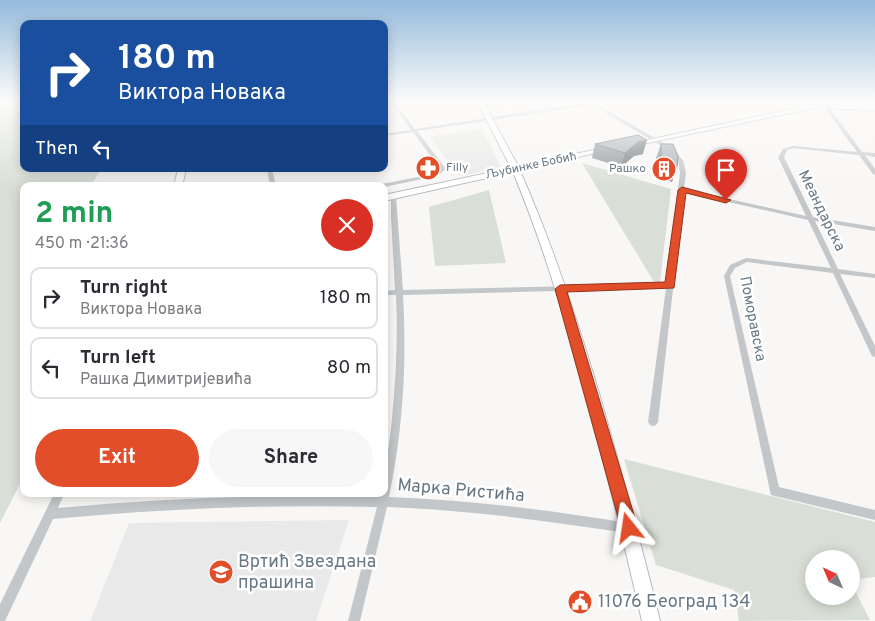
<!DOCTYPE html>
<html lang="en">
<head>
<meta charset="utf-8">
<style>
	:root { --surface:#fff; --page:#f7f7f7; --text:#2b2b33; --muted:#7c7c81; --line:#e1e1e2; --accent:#e24d2a }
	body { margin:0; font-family:Overpass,sans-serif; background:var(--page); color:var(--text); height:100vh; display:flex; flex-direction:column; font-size:19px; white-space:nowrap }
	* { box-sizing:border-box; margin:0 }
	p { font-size:16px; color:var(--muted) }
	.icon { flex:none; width:28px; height:28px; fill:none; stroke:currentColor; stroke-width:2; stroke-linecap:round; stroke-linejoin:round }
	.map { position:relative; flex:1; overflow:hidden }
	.side { position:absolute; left:20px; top:182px; width:368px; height:315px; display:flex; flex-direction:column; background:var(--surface); border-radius:10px; box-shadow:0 2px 12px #0003 }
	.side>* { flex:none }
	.banner { position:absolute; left:20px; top:20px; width:368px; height:152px; border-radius:10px; box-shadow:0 2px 12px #0003; background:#1a4fa0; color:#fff; overflow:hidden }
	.needle { width:32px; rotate:316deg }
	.buttons { position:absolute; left:805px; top:550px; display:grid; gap:10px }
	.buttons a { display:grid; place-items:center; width:55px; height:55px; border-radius:50%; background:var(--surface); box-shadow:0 2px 12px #0003; font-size:25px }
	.pin { position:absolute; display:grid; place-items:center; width:42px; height:42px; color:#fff; margin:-51px -21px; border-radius:50% 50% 50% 0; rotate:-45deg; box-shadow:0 0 5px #0007 }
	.pin .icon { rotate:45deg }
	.me { position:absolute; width:55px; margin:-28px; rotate:345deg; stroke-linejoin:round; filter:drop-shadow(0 0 4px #0008) }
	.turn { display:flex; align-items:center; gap:18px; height:105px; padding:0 15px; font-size:22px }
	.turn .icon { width:65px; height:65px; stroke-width:2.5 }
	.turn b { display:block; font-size:35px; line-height:42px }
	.then { display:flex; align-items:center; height:48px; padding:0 15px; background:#0003; gap:10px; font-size:19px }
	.round { display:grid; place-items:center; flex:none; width:52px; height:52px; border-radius:26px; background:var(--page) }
	.overview { display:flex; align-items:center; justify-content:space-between; height:85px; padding:0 15px }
	h1 { font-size:30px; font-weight:700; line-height:38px; color:#1e9e55 }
	.primary-button { display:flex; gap:10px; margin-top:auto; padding:10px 15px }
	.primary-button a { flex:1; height:58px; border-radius:30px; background:var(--accent); color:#fff; font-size:20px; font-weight:700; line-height:58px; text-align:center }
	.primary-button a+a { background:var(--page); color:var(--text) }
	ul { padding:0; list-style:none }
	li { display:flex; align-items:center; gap:15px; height:62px; margin:0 10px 8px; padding:0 5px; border:2px solid var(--line); border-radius:10px }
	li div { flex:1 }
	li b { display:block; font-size:19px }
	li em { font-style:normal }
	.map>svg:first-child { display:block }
</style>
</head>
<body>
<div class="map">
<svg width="875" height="621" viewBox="0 0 875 621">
	<rect width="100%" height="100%" fill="#f8f7f5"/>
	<!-- built -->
	<g fill="#e8e9e8">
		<path d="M 482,129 L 501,167 L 499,168 L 459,176 L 430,137 Z"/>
		<path d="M 349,520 L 316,621 L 90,621 L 129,523 Z"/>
	</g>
	<!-- green -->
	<g fill="#d9dfd6">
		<path d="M 0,101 L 24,101 L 24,169 L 101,169 L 91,186 L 24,186 L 24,476 L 0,523 Z"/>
		<path d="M 582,163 L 671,189 L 660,282 L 654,282 Z"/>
		<path d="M 489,190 L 506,263 L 435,266 L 429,207 Z"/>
		<path d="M 624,459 L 875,522 L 875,577 L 851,580 L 851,559 L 814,559 L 814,596 L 851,596 L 851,583 L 870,620 L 739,621 L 734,590 L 656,565 Z"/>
	</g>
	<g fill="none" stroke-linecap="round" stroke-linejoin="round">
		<defs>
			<g id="secondary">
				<path d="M 477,101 L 483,101 L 518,166 L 608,147 L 612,149 L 520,171 C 553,245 578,322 601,400 C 622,474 642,547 660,621 L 642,621 C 625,547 607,473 587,400 C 566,322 544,246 513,172 L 384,201 L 384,195 L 511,168 Z"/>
				<path d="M 875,101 L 875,103 L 824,106 L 633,146 L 629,144 L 824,102 Z"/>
				<path d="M 178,169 L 186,169 L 182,186 L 174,186 Z"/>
			</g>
		</defs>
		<!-- secondary casing -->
		<use href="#secondary" stroke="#b5bbbf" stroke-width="2"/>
		<!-- minor -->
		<g fill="#c3c7ca" fill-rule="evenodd">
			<path d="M 390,101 L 394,101 L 415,129 L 599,101 L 611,101 L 596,104 L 669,146 L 683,160 L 686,173 L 684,189 L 806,216 L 778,157 L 783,149 L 793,146 L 857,152 L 822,104 L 825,103 L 829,108 L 875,110 L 875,112 L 831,110 L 862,152 L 875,153 L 875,157 L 865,155 L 875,169 L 875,175 L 873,174 L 859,155 L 793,148 L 787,150 L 784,157 L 813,217 L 875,227 L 875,231 L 815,221 L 838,269 L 875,274 L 875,278 L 840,274 L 875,346 L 875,357 L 872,356 L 871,354 L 833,273 L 747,262 L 735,268 L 730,276 L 779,487 L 875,510 L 875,520 L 775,496 L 771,495 L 770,491 L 724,276 L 730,265 L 746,258 L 831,268 L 808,220 L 684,192 L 658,422 L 656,425 L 653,426 L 650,425 L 648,422 L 666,288 L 403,295 C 407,363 403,430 389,497 C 470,500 549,510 628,523 L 632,524 L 633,528 L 632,532 L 628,533 C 548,521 468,510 387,507 L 360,621 L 348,621 L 377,507 C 268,504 161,509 53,519 L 5,621 L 0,621 L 0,604 L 54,494 L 64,494 L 58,508 C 165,498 272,494 379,497 L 380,494 L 384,494 C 384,467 390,444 392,418 C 396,377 398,336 396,295 L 384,295 L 384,291 L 395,290 L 391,216 L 391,195 L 393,194 L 396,196 L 403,290 L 666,284 L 680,173 L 678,160 L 665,148 L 592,105 L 417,131 L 446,169 L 437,176 L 384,187 L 384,186 L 379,186 L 382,184 L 433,174 L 440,169 L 413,132 L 384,136 L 384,134 L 411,130 Z"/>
			<path d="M 267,169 L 272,169 L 276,186 L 270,186 Z"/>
		</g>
		<!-- secondary -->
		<use href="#secondary" fill="#fff" fill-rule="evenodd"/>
	</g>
	<!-- wall -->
	<g fill="#92999d">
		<path d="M 595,144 L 643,154 L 634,156 L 621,167 L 592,158 Z"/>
		<path d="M 661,144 L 677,167 L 672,182 L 656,177 L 656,158 Z"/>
	</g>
	<!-- shaded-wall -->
	<path fill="#777d80" d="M 647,140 L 643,154 L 634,156 L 621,167 L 625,153 L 638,142 Z"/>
	<!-- building -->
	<g fill="#aab2b7" stroke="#777d80">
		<path d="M 638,135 L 647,140 L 638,142 L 625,153 L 595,144 Z"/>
		<path d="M 661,144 L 673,144 L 678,156 L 677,167 L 661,163 Z"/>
	</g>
	<!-- sky -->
	<linearGradient id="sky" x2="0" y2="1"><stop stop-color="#95bbdc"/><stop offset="0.54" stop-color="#fcfbfa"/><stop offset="1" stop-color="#fcfbfa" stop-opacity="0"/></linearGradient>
	<rect width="875" height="188" fill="url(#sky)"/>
	<!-- route -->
	<path fill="#e24d2a" stroke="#93321b" d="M 682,187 L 731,200 L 726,203 L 686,193 L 674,288 L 567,292 L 638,528 L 635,534 L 629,536 L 623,534 L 621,528 L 555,289 L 560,285 L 665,282 L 678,190 Z"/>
	<!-- icons -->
	<defs>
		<symbol id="pharmacy-disc" viewBox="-11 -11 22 22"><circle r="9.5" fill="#e24d2a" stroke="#fff"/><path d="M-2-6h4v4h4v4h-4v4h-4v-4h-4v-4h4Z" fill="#fff"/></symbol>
		<symbol id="building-disc" viewBox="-11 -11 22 22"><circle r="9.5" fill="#e24d2a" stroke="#fff"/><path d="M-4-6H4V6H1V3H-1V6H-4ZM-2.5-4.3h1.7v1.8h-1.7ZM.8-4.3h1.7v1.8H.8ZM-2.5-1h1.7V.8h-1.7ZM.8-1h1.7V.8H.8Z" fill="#fff"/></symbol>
		<symbol id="school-disc" viewBox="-11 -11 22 22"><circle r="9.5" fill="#e24d2a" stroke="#fff"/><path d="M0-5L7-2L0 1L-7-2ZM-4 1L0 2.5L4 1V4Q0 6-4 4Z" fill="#fff"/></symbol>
		<symbol id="civic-disc" viewBox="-11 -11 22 22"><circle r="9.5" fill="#e24d2a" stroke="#fff"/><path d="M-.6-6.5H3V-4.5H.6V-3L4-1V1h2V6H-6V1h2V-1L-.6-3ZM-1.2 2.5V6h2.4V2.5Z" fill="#fff"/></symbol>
	</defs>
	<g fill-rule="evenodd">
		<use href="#pharmacy-disc" x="414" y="154" width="28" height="28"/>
		<use href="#building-disc" x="650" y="155" width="28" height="28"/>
		<use href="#school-disc" x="207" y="558" width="28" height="28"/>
		<use href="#civic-disc" x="566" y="588" width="28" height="28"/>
	</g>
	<g text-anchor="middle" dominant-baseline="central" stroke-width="5" stroke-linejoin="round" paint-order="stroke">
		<!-- far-street labels -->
		<g font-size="12" fill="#677985" stroke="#fff">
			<text transform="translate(531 166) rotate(-12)">Љубинке Бобић</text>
		</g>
		<!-- far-poi labels -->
		<g font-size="12" fill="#677985" stroke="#fff" text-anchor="start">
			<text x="446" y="168">Filly</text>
			<text x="646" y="169" text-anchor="end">Рашко</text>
		</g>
		<!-- street labels -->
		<g font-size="15" fill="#677985" stroke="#fff">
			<text transform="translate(821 211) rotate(64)">Меандарска</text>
			<text transform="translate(752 319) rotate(79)">Поморавска</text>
		</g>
		<!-- near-street labels -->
		<g font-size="18" fill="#677985" stroke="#fff">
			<text transform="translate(461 491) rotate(5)">Марка Ристића</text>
		</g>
		<!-- near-poi labels -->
		<g font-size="18" fill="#677985" stroke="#fff" text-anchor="start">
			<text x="238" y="562">Вртић Звездана<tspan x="238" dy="21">прашина</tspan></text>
			<text x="598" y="602">11076 Београд 134</text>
		</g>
	</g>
</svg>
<div class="buttons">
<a><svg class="needle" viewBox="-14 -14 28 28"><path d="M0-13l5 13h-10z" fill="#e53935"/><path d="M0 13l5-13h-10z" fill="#7c7c81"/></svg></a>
</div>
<div class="pin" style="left:726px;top:200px;background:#d93025"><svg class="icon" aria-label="arrive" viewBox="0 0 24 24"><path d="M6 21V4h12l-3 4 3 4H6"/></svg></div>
<svg class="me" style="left:629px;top:528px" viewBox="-20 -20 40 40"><path d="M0-17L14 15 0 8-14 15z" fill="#e24d2a" stroke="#fff" stroke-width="4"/></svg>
<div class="banner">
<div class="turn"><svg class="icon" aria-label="right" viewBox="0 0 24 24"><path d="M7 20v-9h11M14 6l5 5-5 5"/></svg><div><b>180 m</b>Виктора Новака</div></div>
<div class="then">Then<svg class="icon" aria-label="left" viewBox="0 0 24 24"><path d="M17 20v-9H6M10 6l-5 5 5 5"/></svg></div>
</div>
<section class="side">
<div class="overview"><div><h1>2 min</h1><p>450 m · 21:36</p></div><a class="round" style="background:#d93025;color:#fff"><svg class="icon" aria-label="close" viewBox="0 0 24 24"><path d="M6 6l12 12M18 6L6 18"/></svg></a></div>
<ul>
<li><svg class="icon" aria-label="right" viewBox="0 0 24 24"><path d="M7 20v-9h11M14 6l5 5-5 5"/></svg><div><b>Turn right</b><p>Виктора Новака</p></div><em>180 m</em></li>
<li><svg class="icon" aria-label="left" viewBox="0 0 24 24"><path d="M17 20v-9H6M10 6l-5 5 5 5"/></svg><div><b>Turn left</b><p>Рашка Димитријевића</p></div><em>80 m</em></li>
</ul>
<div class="primary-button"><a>Exit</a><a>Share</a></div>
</section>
</div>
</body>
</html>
